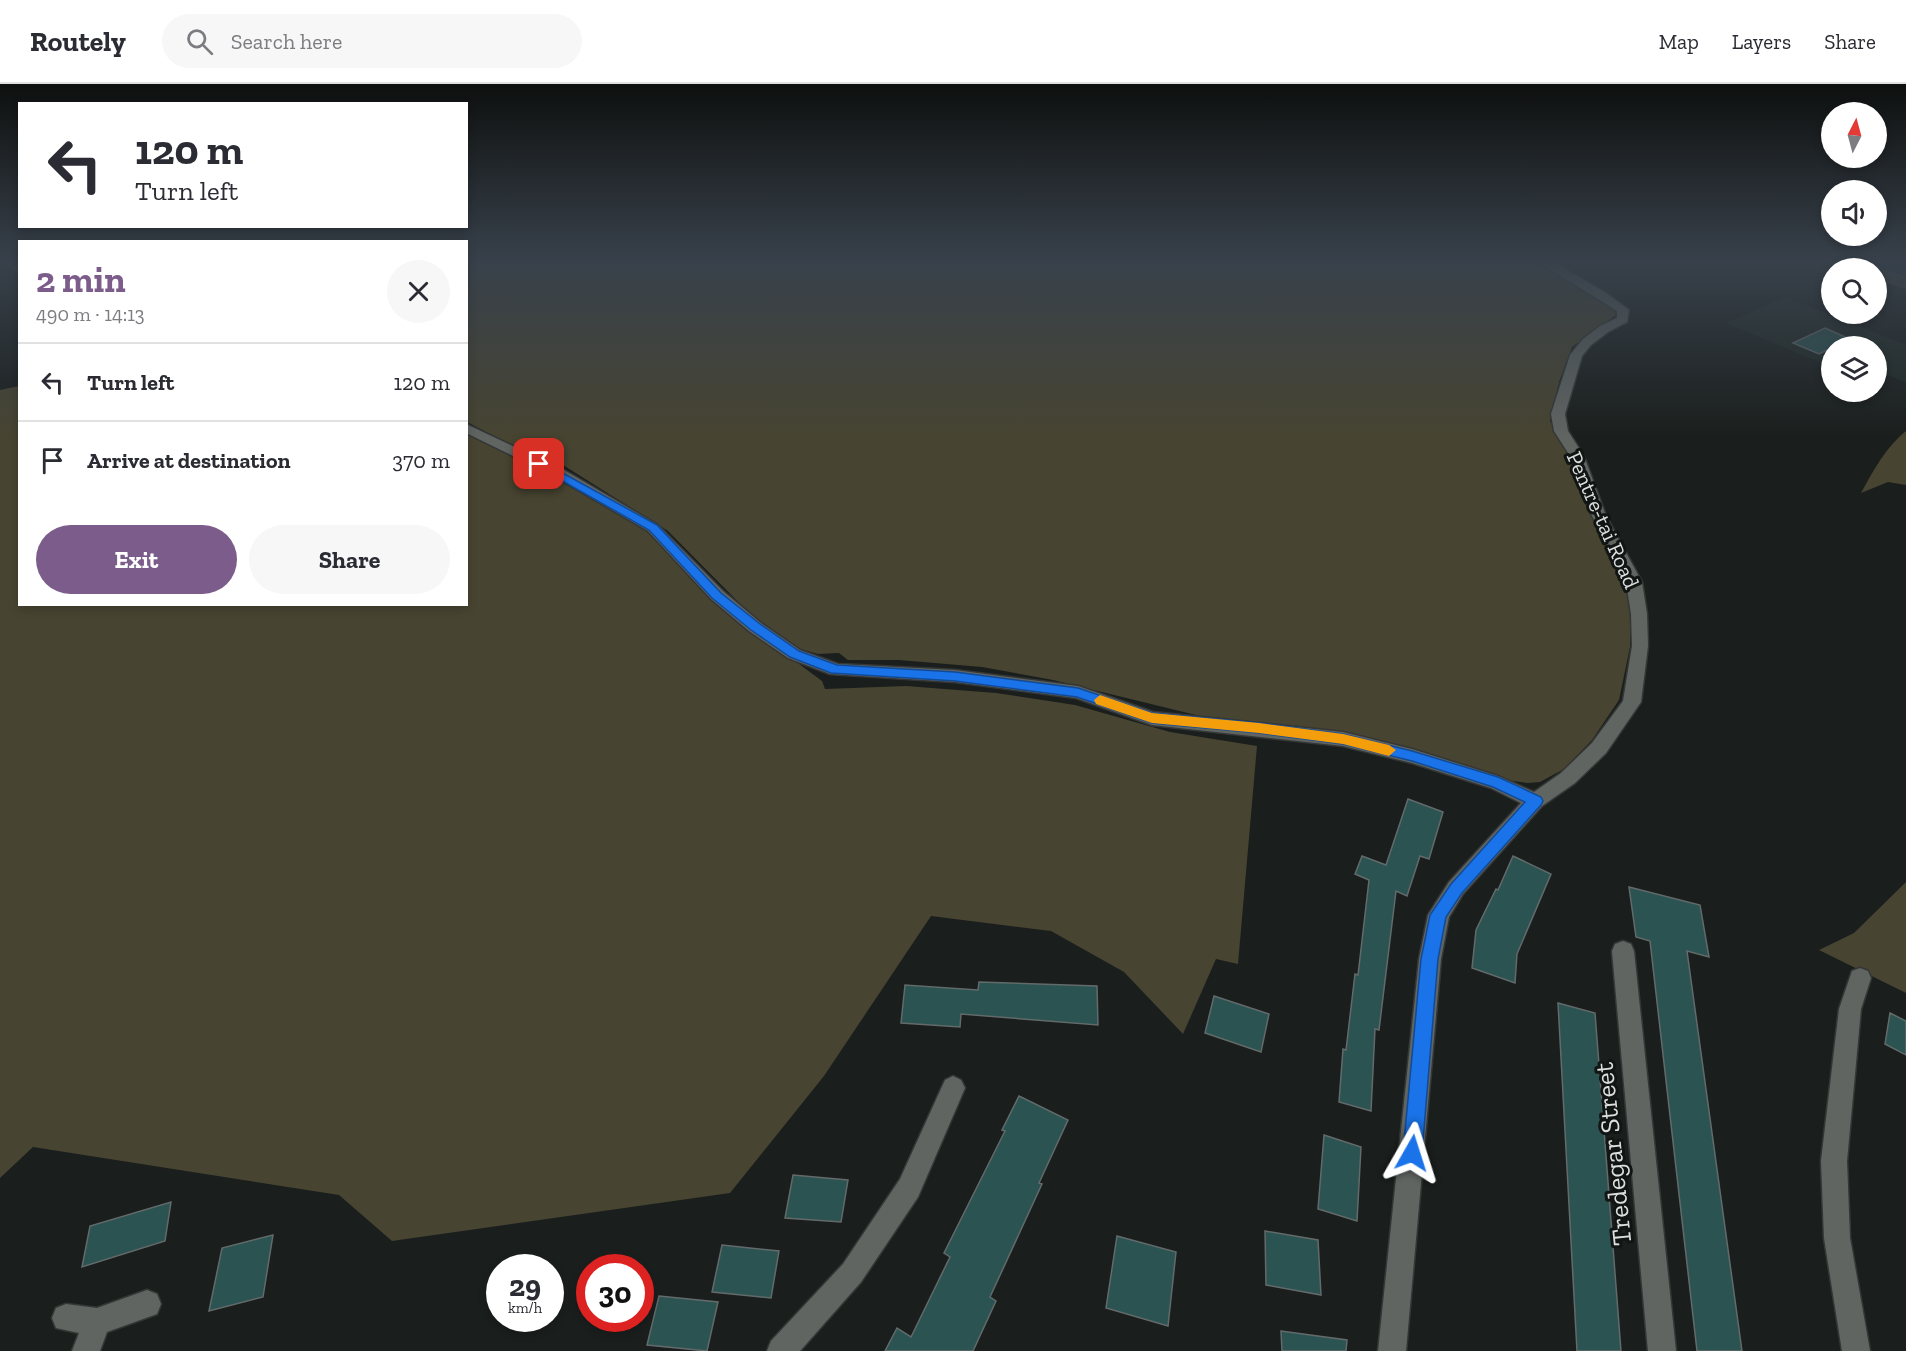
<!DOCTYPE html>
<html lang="en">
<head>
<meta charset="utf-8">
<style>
	:root { --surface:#fff; --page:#f7f7f7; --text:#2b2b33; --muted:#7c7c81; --line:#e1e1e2; --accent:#7b5c8a }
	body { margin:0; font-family:"Zilla Slab",serif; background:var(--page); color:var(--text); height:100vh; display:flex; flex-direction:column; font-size:22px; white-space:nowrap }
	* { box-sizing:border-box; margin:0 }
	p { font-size:20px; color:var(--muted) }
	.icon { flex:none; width:33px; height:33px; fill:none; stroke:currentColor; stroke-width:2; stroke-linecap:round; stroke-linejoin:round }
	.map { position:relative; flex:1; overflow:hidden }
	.drawer { position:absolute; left:18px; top:156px; width:450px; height:366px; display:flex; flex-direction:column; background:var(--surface); border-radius:0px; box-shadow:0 3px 9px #0003 }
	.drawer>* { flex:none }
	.hud { position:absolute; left:18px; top:18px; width:450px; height:126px; border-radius:0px; box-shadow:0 3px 9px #0003; background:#fff; color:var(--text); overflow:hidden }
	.needle { width:39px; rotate:6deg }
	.tools { position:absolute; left:1821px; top:18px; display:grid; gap:12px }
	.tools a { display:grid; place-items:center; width:66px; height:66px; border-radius:50%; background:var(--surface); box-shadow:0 3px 9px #0003; font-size:30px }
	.speed { position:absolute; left:486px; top:1170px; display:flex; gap:12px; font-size:30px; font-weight:700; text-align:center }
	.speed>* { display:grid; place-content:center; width:78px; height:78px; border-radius:50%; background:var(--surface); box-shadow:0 3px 9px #0003; line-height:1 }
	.speed small { font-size:15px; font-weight:400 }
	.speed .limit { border:9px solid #d22; background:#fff; color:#111 }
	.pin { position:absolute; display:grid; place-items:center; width:51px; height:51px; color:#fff; margin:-26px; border-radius:12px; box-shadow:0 3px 9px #0006 }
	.me { position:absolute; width:66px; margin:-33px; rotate:6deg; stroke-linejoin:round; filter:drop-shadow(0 0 4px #0008) }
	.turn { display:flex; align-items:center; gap:21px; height:126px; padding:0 18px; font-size:27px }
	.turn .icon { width:78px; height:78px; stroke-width:2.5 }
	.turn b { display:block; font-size:42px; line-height:51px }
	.round { display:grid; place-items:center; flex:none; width:63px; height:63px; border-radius:32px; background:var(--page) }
	.headline { display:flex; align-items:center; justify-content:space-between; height:102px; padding:0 18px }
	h1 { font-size:36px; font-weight:800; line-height:45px; color:var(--accent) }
	.action { display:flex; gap:12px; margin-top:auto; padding:12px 18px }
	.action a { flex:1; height:69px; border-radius:36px; background:var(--accent); color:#fff; font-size:24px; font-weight:800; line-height:69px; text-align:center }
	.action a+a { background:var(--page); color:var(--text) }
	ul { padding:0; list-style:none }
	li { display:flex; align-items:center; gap:18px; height:78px; padding:0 18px; border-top:2px solid var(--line) }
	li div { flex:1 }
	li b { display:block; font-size:22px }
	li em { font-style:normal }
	header { display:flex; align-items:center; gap:36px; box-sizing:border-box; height:84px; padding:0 30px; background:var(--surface); border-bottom:2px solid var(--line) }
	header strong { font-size:28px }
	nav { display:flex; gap:33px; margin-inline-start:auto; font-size:21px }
	.search { width:420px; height:54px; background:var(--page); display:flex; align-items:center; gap:15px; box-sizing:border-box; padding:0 21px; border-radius:33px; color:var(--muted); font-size:22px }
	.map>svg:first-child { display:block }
</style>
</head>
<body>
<header>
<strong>Routely</strong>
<div class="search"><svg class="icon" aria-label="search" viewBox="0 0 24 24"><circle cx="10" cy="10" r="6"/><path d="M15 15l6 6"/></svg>Search here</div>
<nav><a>Map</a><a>Layers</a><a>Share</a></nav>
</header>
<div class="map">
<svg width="1906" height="1267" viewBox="0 0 1906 1267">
	<rect width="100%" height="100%" fill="#1a1e1c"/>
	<!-- built -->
	<path fill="#1d2823" d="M 1786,213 L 1906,261 L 1906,299 L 1877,286 L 1876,262 L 1832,262 L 1831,283 L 1726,239 Z"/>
	<!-- green -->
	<g fill="#474431">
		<path d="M 466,177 L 1536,177 L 1608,220 L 1617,230 L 1572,263 L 1559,298 L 1550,337 L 1573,380 L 1581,412 L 1626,497 L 1630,517 L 1630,563 L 1619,616 L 1592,656 L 1564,685 L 1540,698 L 1528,699 L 1506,696 L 1407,665 L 1310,644 L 1200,632 L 1053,596 L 982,583 L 899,576 L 848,576 L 839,569 L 818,570 L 797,564 L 761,541 L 668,447 L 558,378 L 513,362 L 467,338 Z"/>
		<path d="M 1825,177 L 1863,177 L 1906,192 L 1906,205 L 1877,196 L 1876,184 L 1837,184 Z"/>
		<path d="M 19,302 L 20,520 L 466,520 L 467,347 L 639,440 L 724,524 L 822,597 L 825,605 L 906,602 L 996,609 L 1075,621 L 1170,648 L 1257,662 L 1238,880 L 1216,875 L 1183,950 L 1124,888 L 1051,847 L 931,832 L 824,992 L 730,1109 L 392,1157 L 339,1111 L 33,1063 L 0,1094 L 0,306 Z"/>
		<path d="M 1906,347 L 1906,401 L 1888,398 L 1861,409 C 1873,387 1886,363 1906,347 Z"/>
		<path d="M 1906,798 L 1906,909 L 1819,866 L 1854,849 Z"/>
	</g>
	<!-- water -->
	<path fill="#113440" d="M 1863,177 L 1906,178 L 1906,192 L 1868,180 Z"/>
	<!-- building -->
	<g fill="#2b5352" stroke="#636a6a" stroke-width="1.5">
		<path d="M 1825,244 L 1850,255 L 1819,270 L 1793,259 Z"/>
		<path d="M 1408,715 L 1443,728 L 1429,775 L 1420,772 L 1407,812 L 1396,807 L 1379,946 L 1375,945 L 1371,1027 L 1339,1018 L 1343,965 L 1346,966 L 1355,890 L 1358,891 L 1369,796 L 1355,790 L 1362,772 L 1386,781 Z"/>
		<path d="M 1513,772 L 1551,790 L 1517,870 L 1515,899 L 1472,884 L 1476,846 L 1496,805 L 1498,806 Z"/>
		<path d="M 1629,803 L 1700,821 L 1709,873 L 1687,867 L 1742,1267 L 1697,1267 L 1650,857 L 1636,853 Z"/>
		<path d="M 979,898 L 1097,902 L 1098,941 L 961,930 L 960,943 L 901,939 L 905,901 L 978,906 Z"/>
		<path d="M 1214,912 L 1269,930 L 1261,968 L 1205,949 Z"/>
		<path d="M 1558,919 L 1595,929 L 1621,1267 L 1577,1267 Z"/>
		<path d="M 1890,929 L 1906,937 L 1906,971 L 1885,960 Z"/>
		<path d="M 1019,1012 L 1068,1036 L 1039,1099 L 1042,1100 L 990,1213 L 996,1217 L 973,1267 L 885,1267 L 897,1244 L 911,1253 L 950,1173 L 944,1169 L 1005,1047 L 1002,1046 Z"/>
		<path d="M 1324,1051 L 1361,1063 L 1357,1137 L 1318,1125 Z"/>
		<path d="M 793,1091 L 848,1096 L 841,1138 L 785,1134 Z"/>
		<path d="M 171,1118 L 165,1157 L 82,1183 L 90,1142 Z"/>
		<path d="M 1265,1147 L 1318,1156 L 1321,1211 L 1266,1201 Z"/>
		<path d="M 273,1151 L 263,1213 L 209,1227 L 222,1164 Z"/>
		<path d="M 1117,1152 L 1176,1168 L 1168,1242 L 1106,1224 Z"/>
		<path d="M 722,1161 L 779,1167 L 771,1214 L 712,1208 Z"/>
		<path d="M 659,1212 L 718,1218 L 707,1267 L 647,1261 Z"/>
		<path d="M 1281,1247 L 1347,1256 L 1346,1267 L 1282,1267 Z"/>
	</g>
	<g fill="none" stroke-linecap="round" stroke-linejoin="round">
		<defs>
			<g id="minor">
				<path d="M 2,177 L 14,177 L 20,181 L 20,190 Z"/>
				<path d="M 1537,177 L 1551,177 L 1606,209 L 1629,226 L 1627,238 L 1608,248 L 1591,261 L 1582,272 L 1565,330 L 1568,347 L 1584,372 L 1606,432 L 1642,498 L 1647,530 L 1648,562 L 1641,618 L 1606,669 L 1575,699 L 1542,722 L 1463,810 L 1449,833 L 1441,875 L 1406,1267 L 1378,1267 L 1419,875 L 1428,831 L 1449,798 L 1521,719 L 1491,704 L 1412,679 L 1343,662 L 1152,641 L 1076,614 L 955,598 L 830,590 L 788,574 L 749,547 L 711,515 L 648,447 L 554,392 L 466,349 L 466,340 L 564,386 L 658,441 L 723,507 L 761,539 L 800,566 L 838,580 L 955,586 L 1078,602 L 1153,628 L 1343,648 L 1412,665 L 1498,692 L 1534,708 L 1561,689 L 1592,659 L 1623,617 L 1632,562 L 1631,530 L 1626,498 L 1592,432 L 1570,372 L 1554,347 L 1551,330 L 1570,271 L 1583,255 L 1600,242 L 1617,234 L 1617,227 Z"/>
				<path d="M 1623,857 L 1631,860 L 1634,867 L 1676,1267 L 1648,1267 L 1612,867 L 1615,860 Z"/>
				<path d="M 1860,884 L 1868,887 L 1871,894 L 1861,925 L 1847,1077 L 1850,1154 L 1870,1267 L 1842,1267 L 1824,1154 L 1821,1077 L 1839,925 L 1852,887 Z"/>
				<path d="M 953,992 L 961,996 L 965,1004 L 918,1113 L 861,1198 L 800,1267 L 767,1267 L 771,1257 L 843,1180 L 900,1095 L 945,996 Z"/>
				<path d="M 147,1206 L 157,1210 L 161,1220 L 157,1230 L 107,1248 L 100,1267 L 72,1267 L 79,1249 L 56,1244 L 52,1234 L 56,1224 L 66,1220 L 97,1224 Z"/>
			</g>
		</defs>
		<!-- minor casing -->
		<use href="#minor" stroke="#343736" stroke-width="3"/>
		<!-- minor -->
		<use href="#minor" fill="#606562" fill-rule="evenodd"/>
	</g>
	<!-- sky -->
	<linearGradient id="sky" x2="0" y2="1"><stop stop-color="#0e100f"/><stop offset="0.5" stop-color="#38414b"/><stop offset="1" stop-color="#38414b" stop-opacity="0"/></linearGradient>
	<rect width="1906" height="355" fill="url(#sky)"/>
	<!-- route -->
	<path fill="#1a73e8" stroke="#114b97" stroke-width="1.5" d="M 539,376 L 657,441 L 721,509 L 760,540 L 799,567 L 837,581 L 955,588 L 1078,604 L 1152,629 L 1259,639 L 1343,650 L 1412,667 L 1498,693 L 1541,713 L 1543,717 L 1541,721 L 1462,809 L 1446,833 L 1438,875 L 1422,1069 L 1419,1076 L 1412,1078 L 1406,1076 L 1403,1069 L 1421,875 L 1430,831 L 1451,800 L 1525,718 L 1493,703 L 1412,677 L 1343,660 L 1259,649 L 1152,639 L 1077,613 L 955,597 L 831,589 L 790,573 L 751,546 L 712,514 L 649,446 L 536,382 L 534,380 Z"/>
	<!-- slow -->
	<path fill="#f59e0b" d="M 1100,611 L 1152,629 L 1259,639 L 1343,650 L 1389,661 L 1396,666 L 1389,672 L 1343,660 L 1259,649 L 1152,639 L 1096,620 L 1094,616 Z"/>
	<g text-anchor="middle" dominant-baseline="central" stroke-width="6" stroke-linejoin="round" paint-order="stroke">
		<!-- street labels -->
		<g font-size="22" fill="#dcdfdd" stroke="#111513">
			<text transform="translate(1603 436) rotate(66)">Pentre-tai Road</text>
		</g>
		<!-- near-street labels -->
		<g font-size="27" fill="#dcdfdd" stroke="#111513">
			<text transform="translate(1613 1070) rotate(-96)">Tredegar Street</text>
		</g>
	</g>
</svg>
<div class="tools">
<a><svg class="needle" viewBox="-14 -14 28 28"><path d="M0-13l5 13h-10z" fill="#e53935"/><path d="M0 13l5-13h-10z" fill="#7c7c81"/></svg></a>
<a><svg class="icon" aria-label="sound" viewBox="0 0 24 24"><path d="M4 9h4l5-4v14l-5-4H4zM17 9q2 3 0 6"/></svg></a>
<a><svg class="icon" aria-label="search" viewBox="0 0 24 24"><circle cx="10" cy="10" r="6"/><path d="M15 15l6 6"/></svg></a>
<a><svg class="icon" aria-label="layers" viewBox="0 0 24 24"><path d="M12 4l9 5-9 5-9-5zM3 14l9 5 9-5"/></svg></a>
</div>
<div class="speed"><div>29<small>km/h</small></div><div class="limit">30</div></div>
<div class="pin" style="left:539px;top:380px;background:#d93025"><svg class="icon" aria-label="arrive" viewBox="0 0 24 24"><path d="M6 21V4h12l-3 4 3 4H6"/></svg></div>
<svg class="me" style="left:1412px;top:1069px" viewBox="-20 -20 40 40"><path d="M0-17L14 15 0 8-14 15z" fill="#1a73e8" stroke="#fff" stroke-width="4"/></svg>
<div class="hud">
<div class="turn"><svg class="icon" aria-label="left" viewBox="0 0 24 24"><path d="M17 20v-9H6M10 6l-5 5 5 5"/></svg><div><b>120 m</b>Turn left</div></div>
</div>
<section class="drawer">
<div class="headline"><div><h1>2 min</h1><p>490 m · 14:13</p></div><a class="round"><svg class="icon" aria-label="close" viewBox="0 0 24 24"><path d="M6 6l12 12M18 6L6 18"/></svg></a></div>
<ul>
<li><svg class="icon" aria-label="left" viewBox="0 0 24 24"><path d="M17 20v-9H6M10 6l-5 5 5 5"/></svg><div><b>Turn left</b></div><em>120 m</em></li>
<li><svg class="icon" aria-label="arrive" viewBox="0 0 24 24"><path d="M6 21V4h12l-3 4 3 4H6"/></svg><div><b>Arrive at destination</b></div><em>370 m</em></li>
</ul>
<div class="action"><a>Exit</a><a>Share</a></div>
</section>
</div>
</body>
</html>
